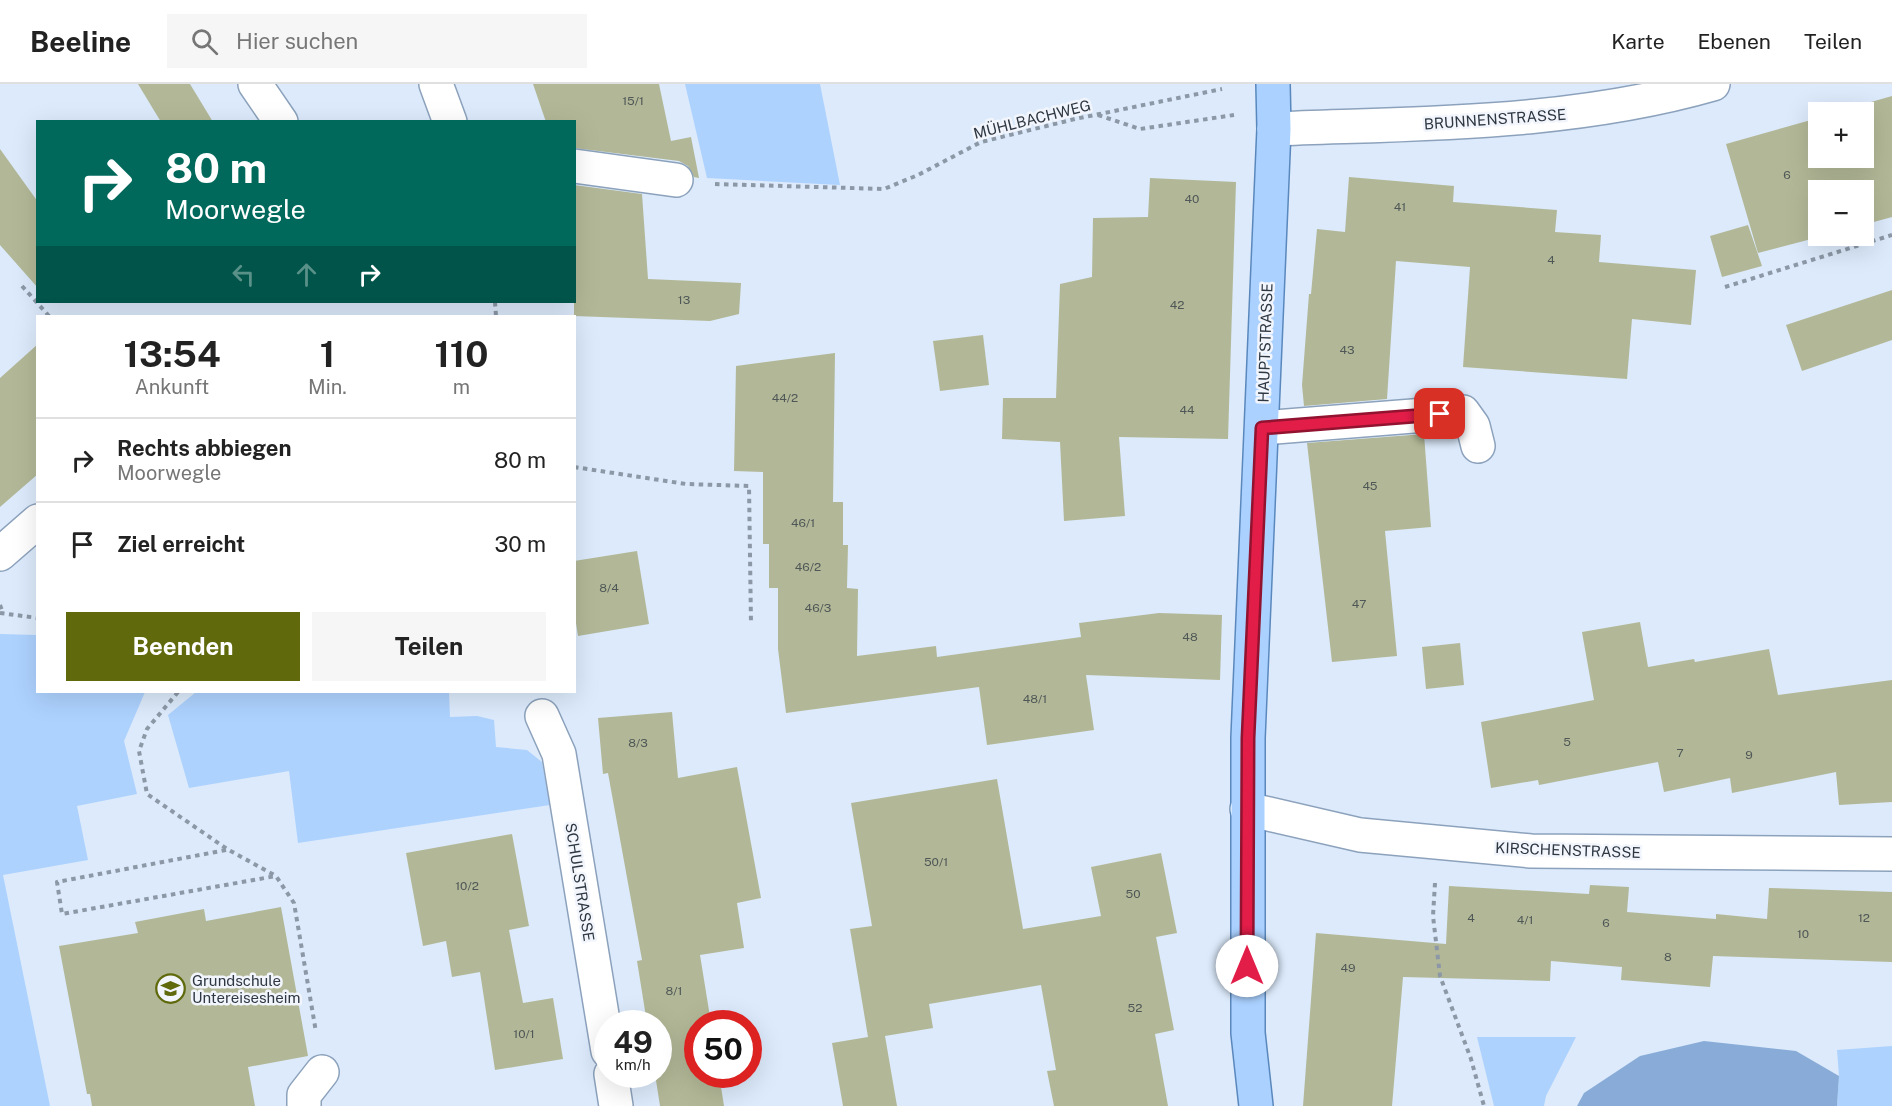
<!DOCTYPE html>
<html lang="de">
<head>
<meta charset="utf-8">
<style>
	:root { --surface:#fff; --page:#f6f6f6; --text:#222; --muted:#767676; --line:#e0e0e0; --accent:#60690c }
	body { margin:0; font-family:"Public Sans",sans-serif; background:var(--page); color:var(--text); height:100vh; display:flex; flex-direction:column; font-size:22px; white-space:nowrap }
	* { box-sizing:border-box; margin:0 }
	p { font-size:20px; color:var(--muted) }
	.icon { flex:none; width:33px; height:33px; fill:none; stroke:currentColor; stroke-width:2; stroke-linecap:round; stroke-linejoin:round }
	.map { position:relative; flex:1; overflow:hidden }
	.details { position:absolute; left:36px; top:231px; width:540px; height:378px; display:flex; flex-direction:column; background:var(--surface); border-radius:0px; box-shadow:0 6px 24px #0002 }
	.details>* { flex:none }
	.banner { position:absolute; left:36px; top:36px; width:540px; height:183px; border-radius:0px; box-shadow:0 6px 24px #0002; background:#00695c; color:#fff; overflow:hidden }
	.fabs { position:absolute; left:1808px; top:18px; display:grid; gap:12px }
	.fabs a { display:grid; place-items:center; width:66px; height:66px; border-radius:0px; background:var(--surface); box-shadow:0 6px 24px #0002; font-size:30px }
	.speed { position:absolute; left:594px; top:926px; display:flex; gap:12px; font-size:30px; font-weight:700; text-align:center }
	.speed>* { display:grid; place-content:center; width:78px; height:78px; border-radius:50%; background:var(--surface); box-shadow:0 6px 24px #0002; line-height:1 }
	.speed small { font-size:15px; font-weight:400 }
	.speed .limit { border:9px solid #d22; background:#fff; color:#111 }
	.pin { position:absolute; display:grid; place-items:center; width:51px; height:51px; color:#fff; margin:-26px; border-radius:12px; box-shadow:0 3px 9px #0006 }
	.me { position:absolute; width:66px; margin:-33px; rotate:0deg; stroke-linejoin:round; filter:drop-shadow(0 0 4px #0008) }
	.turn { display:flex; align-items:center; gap:21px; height:126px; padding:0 30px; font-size:27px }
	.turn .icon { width:78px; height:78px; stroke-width:2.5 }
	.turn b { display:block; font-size:42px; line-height:51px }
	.lanes { display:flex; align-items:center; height:57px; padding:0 30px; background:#0003; justify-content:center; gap:30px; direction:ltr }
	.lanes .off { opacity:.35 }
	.eta { display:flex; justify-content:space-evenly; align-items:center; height:102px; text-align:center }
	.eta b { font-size:36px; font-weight:700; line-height:42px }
	.button { display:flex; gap:12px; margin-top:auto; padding:12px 30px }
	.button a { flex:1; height:69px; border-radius:0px; background:var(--accent); color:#fff; font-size:24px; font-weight:700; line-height:69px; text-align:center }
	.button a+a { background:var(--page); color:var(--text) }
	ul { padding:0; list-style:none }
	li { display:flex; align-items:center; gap:18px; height:84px; padding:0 30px; border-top:2px solid var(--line) }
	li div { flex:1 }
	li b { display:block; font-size:22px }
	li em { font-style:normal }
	header { display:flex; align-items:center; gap:36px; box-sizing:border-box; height:84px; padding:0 30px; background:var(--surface); border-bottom:2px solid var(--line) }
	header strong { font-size:28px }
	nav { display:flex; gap:33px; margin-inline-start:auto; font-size:21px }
	.search { width:420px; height:54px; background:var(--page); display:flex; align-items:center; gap:15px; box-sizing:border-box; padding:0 21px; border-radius:0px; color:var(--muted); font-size:22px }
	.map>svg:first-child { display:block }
</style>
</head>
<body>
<header>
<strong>Beeline</strong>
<div class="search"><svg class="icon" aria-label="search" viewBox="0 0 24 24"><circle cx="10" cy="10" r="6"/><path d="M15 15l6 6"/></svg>Hier suchen</div>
<nav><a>Karte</a><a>Ebenen</a><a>Teilen</a></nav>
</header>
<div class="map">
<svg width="1892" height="1022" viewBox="0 0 1892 1022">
	<rect width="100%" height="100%" fill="#dceafb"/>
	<!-- green -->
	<g fill="#add2fe">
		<path d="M 685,0 L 820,0 L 840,101 L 707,94 Z"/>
		<path d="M 0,550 L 37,551 L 38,608 L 145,608 L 124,657 L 137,710 L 77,722 L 88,776 L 3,791 L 50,1022 L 0,1022 Z"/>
		<path d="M 196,608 L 449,608 L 450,633 L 477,632 L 494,636 L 496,663 L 527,666 L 542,678 L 550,721 L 298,759 L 289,687 L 189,704 L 168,631 Z"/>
		<path d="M 1477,953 L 1576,953 L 1546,1012 L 1544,1022 L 1494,1022 Z"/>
		<path d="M 1892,962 L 1892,1022 L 1837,1022 L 1839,992 L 1837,966 Z"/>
	</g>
	<!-- water -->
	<path fill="#88acd7" d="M 1704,957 L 1796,967 L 1839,992 L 1837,1022 L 1577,1022 L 1584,1009 L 1640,972 Z"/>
	<!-- building -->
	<g fill="#b2b897">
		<path d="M 138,0 L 190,0 L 213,38 L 161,38 Z"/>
		<path d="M 533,0 L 659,0 L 671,57 L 691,53 L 699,94 L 694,93 L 688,82 L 679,77 L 574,64 L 574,38 L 546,38 Z"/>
		<path d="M 1892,12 L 1892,133 L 1863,141 L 1863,106 L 1818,106 L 1818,152 L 1823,152 L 1758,169 L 1726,60 L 1818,34 L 1818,74 L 1863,74 L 1863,28 L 1836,28 Z"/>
		<path d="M 0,65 L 38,118 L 38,204 L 0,161 Z"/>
		<path d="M 1349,93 L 1454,102 L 1453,118 L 1557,126 L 1555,148 L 1601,151 L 1599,178 L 1696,186 L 1691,241 L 1632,235 L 1627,295 L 1463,283 L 1470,183 L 1396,177 L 1387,315 L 1304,322 L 1302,301 L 1309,210 L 1311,210 L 1317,145 L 1345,148 Z"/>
		<path d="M 1150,94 L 1236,98 L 1228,355 L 1119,353 L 1125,432 L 1064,437 L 1060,358 L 1002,355 L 1003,314 L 1056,314 L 1060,200 L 1092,193 L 1093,134 L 1148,133 Z"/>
		<path d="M 574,101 L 642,110 L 648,195 L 741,199 L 739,230 L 710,237 L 574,232 Z"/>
		<path d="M 1748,141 L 1762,182 L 1722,193 L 1710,152 Z"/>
		<path d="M 1892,206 L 1892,256 L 1802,287 L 1786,241 Z"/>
		<path d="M 983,251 L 989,301 L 940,307 L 933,257 Z"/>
		<path d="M 38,260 L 38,390 L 0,423 L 0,294 Z"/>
		<path d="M 835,269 L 833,418 L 843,418 L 843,461 L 848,461 L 847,504 L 858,505 L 857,572 L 936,562 L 937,573 L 1081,553 L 1079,539 L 1159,529 L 1222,531 L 1220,596 L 1086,591 L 1094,646 L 987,661 L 979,603 L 786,629 L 778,565 L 778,504 L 769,504 L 769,460 L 763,460 L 763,388 L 734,387 L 736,282 Z"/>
		<path d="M 1424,350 L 1431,443 L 1385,447 L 1397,572 L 1332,578 L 1307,359 Z"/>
		<path d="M 637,467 L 649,540 L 578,552 L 574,526 L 574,477 Z"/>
		<path d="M 1640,538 L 1648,583 L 1694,575 L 1695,578 L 1769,565 L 1778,611 L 1892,596 L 1892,718 L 1839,721 L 1836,688 L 1732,709 L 1730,694 L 1664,708 L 1658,678 L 1539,701 L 1538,696 L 1491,704 L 1481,638 L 1594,616 L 1582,548 Z"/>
		<path d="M 1460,559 L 1464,601 L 1426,605 L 1422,563 Z"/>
		<path d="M 672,628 L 678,694 L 737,683 L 761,814 L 737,819 L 744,864 L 700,871 L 711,939 L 698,939 L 698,990 L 719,990 L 724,1022 L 660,1022 L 655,990 L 658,990 L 658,939 L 647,939 L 637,877 L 642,876 L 608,689 L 603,690 L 598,634 Z"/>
		<path d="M 997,695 L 1023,845 L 1101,832 L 1091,783 L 1161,769 L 1177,849 L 1156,853 L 1174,946 L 1155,950 L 1168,1022 L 1054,1022 L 1047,987 L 1056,986 L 1041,901 L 929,920 L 933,944 L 885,952 L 897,1022 L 843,1022 L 832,959 L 868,953 L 850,845 L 872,842 L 851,719 Z"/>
		<path d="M 512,750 L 529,842 L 509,846 L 523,919 L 553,914 L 563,975 L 495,986 L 480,888 L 452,893 L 446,857 L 423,862 L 406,769 Z"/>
		<path d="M 1590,801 L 1629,803 L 1627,828 L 1716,835 L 1716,830 L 1767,835 L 1769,804 L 1892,808 L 1892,878 L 1713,872 L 1710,903 L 1621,896 L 1622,883 L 1551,877 L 1550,897 L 1403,893 L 1392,1022 L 1303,1022 L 1316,849 L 1446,860 L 1449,802 L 1589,810 Z"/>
		<path d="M 281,823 L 308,972 L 248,983 L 255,1022 L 92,1022 L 90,1010 L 87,1010 L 59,862 L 138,849 L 135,838 L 204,825 L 206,837 Z"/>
	</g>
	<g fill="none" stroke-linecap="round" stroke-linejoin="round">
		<defs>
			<g id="minor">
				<path d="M 255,0 L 281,38"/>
				<path d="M 436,0 L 450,38"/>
				<path d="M 1274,45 C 1421,39 1570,41 1713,0"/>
				<path d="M 574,82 L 676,96"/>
				<path d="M 1262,344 L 1463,328 L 1473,342 L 1478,362"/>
				<path d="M 0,470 L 38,437"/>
				<path d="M 542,632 L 559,670 L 608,967"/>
				<path d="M 1247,725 L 1360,751 L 1531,767 L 1892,770"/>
				<path d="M 611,990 L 616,1022"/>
				<path d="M 304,1022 L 304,1011 L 322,988"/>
			</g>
			<path id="major" d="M 1256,1022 L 1248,949 L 1248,654 L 1274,45 L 1273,0"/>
		</defs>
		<!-- minor casing -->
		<use href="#minor" stroke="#8ca2bc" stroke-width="36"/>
		<!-- major casing -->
		<use href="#major" stroke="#5a88bd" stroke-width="36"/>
		<!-- path -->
		<g stroke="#8c98a6" stroke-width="4" stroke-dasharray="4.5 4.5" stroke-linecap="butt">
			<path d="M 1098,31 L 1140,45 L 1234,31"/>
			<path d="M 715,100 L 884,105 L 918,91 L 981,58 L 1075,35 L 1222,5"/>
			<path d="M 22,202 L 49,232"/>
			<path d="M 1725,203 L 1892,151"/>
			<path d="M 495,218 L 496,232"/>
			<path d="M 574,383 L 686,400 L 749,402 L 751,540"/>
			<path d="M 0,521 L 3,529"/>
			<path d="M 0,529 L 38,534"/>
			<path d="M 178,608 L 147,645 L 139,667 L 147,710 L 227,765 L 276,792 L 294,819 L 316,948"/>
			<path d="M 226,766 L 57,798 L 62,830 L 276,792"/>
			<path d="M 1435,799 L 1433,832 L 1440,892 L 1471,975 L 1484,1022"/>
		</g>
		<!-- minor -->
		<use href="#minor" stroke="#fff" stroke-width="33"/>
		<!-- major -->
		<use href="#major" stroke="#aad1ff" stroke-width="33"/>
	</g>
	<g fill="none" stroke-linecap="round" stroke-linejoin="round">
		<defs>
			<path id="route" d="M 1247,882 L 1248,654 L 1262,344 L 1440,330"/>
		</defs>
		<!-- route casing -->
		<use href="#route" stroke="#92132f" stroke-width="15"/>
		<!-- route -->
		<use href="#route" stroke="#e11d48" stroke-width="10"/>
	</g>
	<!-- icons -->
	<defs>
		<symbol id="school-ring" viewBox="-11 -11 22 22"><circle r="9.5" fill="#f2f6fc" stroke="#60690c" stroke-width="1.5"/><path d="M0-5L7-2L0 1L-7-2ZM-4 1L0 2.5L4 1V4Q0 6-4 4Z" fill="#60690c"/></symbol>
	</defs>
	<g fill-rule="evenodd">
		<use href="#school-ring" x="154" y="888" width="33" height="33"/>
	</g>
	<g text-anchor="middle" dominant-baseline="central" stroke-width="5" stroke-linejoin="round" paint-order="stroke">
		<!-- number labels -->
		<g font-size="12" fill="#4f5757">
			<text x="633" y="17">15/1</text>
			<text x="1787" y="91">6</text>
			<text x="1192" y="115">40</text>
			<text x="1400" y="123">41</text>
			<text x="1551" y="176">4</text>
			<text x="684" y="216">13</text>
			<text x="1177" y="221">42</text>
			<text x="1347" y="266">43</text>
			<text x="785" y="314">44/2</text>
			<text x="1187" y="326">44</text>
			<text x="1370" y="402">45</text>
			<text x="803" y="439">46/1</text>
			<text x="808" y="483">46/2</text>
			<text x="609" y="504">8/4</text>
			<text x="1359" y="520">47</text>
			<text x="818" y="524">46/3</text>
			<text x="1190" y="553">48</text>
			<text x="1035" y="615">48/1</text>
			<text x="1567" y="658">5</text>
			<text x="638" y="659">8/3</text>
			<text x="1680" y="669">7</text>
			<text x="1749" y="671">9</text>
			<text x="936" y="778">50/1</text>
			<text x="467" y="802">10/2</text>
			<text x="1133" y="810">50</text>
			<text x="1471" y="834">4</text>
			<text x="1864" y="834">12</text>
			<text x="1525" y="836">4/1</text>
			<text x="1606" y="839">6</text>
			<text x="1803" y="850">10</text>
			<text x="1668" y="873">8</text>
			<text x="1348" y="884">49</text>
			<text x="674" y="907">8/1</text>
			<text x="1135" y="924">52</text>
			<text x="524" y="950">10/1</text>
		</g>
		<!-- street labels -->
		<g font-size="15" fill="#2e3742" stroke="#f2f6fc">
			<text transform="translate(1032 35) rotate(-14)">MÜHLBACHWEG</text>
			<text transform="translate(1495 35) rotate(-4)">BRUNNENSTRASSE</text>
			<text transform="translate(1265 259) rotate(-88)">HAUPTSTRASSE</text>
			<text transform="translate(1568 766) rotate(2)">KIRSCHENSTRASSE</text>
			<text transform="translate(580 798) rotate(81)">SCHULSTRASSE</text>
		</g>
		<!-- poi labels -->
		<g font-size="15" fill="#2e3742" stroke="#f2f6fc" text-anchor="start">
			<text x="192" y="896">Grundschule<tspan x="192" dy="17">Untereisesheim</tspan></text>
		</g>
	</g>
</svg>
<div class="fabs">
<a>+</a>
<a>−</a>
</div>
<div class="speed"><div>49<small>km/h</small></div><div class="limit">50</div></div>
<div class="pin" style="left:1440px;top:330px;background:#d93025"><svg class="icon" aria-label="arrive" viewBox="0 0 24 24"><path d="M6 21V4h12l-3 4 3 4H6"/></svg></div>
<svg class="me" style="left:1247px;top:882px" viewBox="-20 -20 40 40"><circle r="19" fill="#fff"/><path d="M0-13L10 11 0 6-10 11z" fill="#e11d48"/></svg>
<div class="banner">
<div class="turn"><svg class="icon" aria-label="right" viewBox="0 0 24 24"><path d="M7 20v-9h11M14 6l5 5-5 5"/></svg><div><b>80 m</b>Moorwegle</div></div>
<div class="lanes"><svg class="icon off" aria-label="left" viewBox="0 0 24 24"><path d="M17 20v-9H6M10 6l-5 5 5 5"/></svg><svg class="icon off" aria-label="ahead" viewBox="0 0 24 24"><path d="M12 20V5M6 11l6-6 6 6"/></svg><svg class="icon" aria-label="right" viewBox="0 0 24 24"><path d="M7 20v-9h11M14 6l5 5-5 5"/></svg></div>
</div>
<section class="details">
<div class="eta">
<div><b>13:54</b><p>Ankunft</p></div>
<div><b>1</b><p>Min.</p></div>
<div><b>110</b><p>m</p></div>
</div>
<ul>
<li><svg class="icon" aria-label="right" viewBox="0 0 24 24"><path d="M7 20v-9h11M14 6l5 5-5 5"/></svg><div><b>Rechts abbiegen</b><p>Moorwegle</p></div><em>80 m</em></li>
<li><svg class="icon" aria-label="arrive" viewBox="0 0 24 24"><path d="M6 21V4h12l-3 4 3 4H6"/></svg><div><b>Ziel erreicht</b></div><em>30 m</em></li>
</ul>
<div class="button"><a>Beenden</a><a>Teilen</a></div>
</section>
</div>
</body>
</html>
